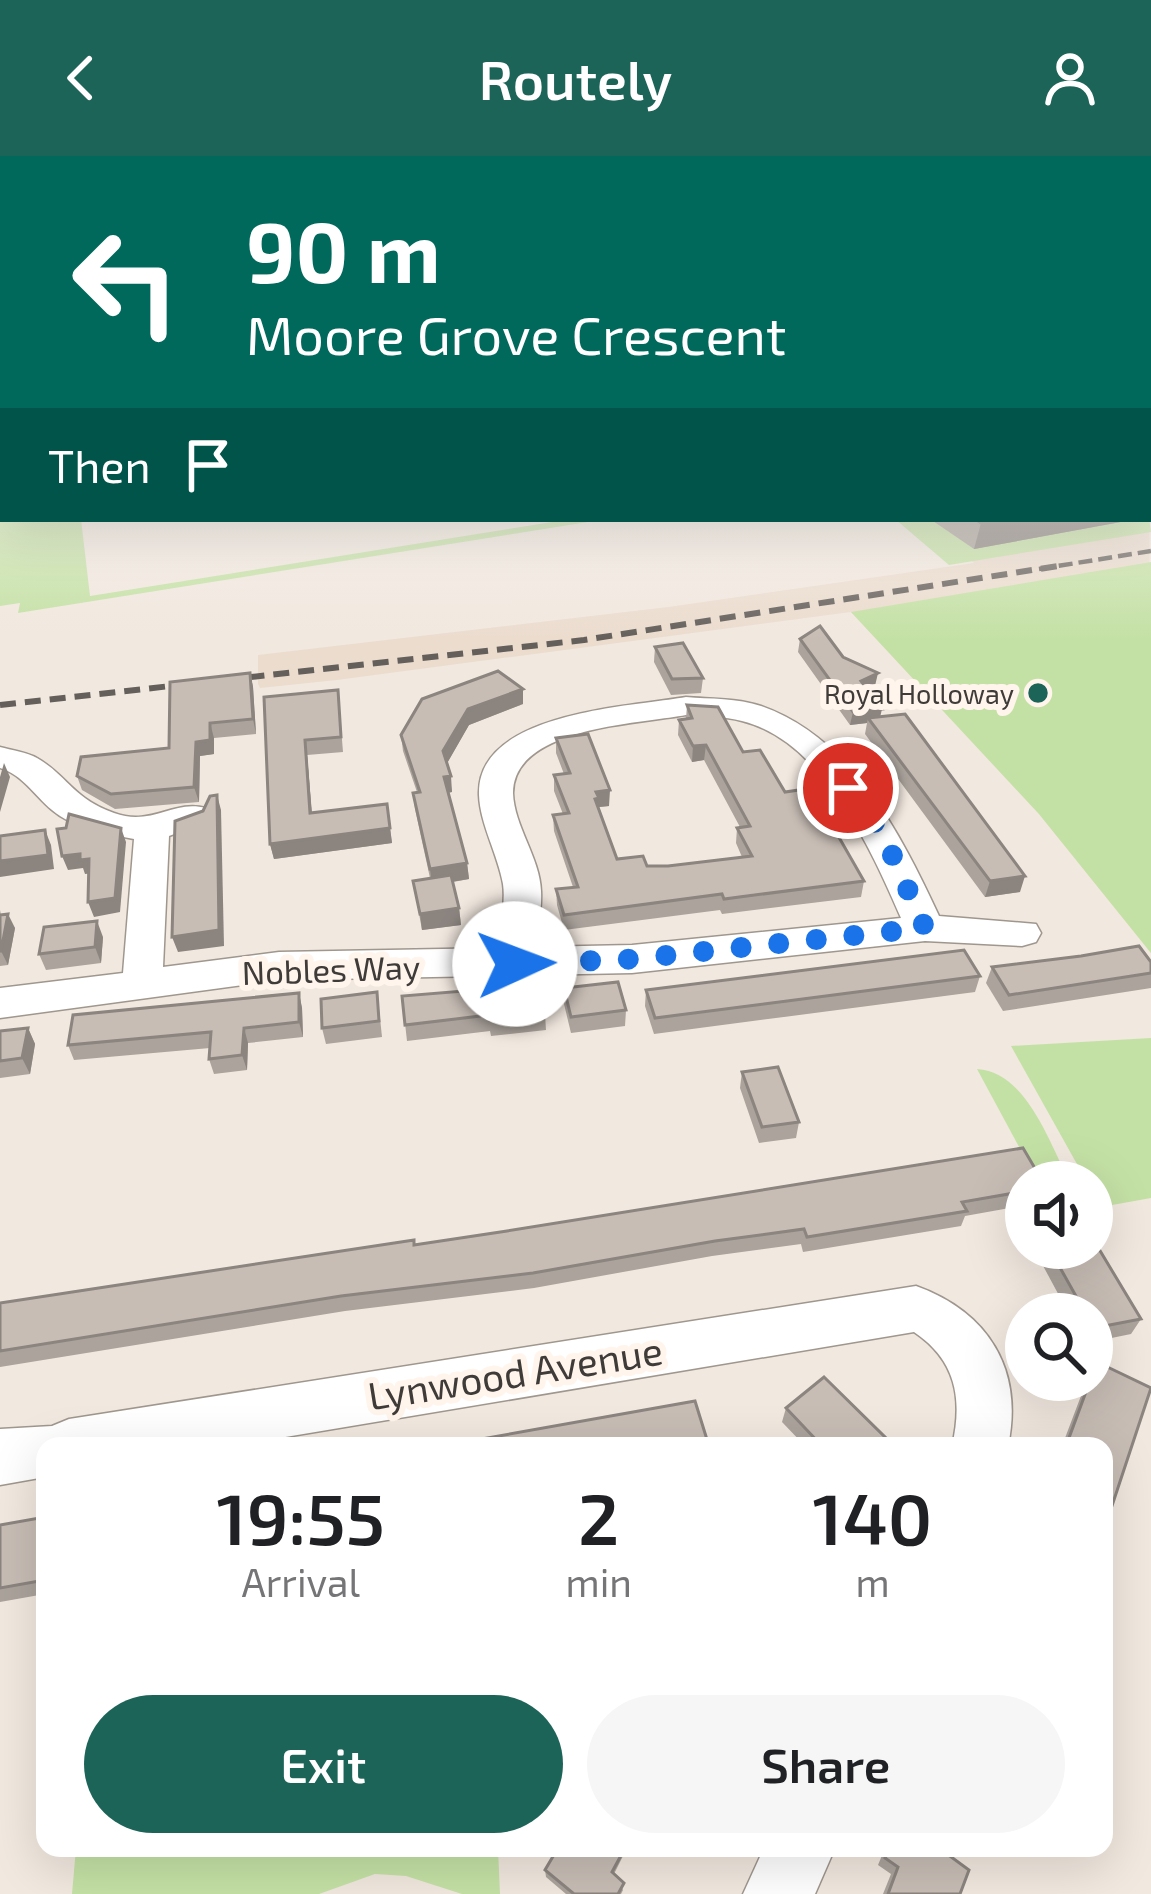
<!DOCTYPE html>
<html lang="en">
<head>
<meta charset="utf-8">
<style>
	:root { --surface:#fff; --page:#f6f6f6; --text:#202124; --muted:#757577; --accent:#1d6458 }
	body { margin:0; font-family:"Exo 2",sans-serif; background:var(--page); color:var(--text); height:100vh; display:flex; flex-direction:column; font-size:45px; white-space:nowrap }
	* { box-sizing:border-box; margin:0 }
	p { font-size:39px; color:var(--muted) }
	.icon { flex:none; width:66px; height:66px; fill:none; stroke:currentColor; stroke-width:2; stroke-linecap:round; stroke-linejoin:round }
	.map { position:relative; flex:1; overflow:hidden }
	.side { position:absolute; left:36px; top:1281px; width:1077px; height:420px; display:flex; flex-direction:column; background:var(--surface); border-radius:24px; box-shadow:0 12px 48px #0002 }
	.side>* { flex:none }
	.guide { position:absolute; left:0px; top:0px; width:1152px; height:366px; box-shadow:0 12px 48px #0002; background:#00695c; color:#fff; overflow:hidden }
	.controls { position:absolute; left:1005px; top:1005px; display:grid; gap:24px }
	.controls a { display:grid; place-items:center; width:108px; height:108px; border-radius:50%; background:var(--surface); box-shadow:0 12px 48px #0002; font-size:60px }
	.pin { position:absolute; display:grid; place-items:center; width:102px; height:102px; color:#fff; margin:-51px; border:6px solid #fff; border-radius:50%; box-shadow:0 3px 12px #0007 }
	.me { position:absolute; width:132px; margin:-66px; rotate:88deg; stroke-linejoin:round; filter:drop-shadow(0 0 9px #0008) }
	.turn { display:flex; align-items:center; gap:42px; height:252px; padding:0 48px; font-size:54px }
	.turn .icon { width:156px; height:156px; stroke-width:2.5 }
	.turn b { display:block; font-size:84px; line-height:102px }
	.then { display:flex; align-items:center; height:114px; padding:0 48px; background:#0003; gap:24px; font-size:45px }
	.eta { display:flex; justify-content:space-evenly; align-items:center; height:204px; text-align:center }
	.eta b { font-size:72px; font-weight:600; line-height:84px }
	.cta { display:flex; gap:24px; margin-top:auto; padding:24px 48px }
	.cta a { flex:1; height:138px; border-radius:72px; background:var(--accent); color:#fff; font-size:48px; font-weight:600; line-height:138px; text-align:center }
	.cta a+a { background:var(--page); color:var(--text) }
	header { display:flex; justify-content:space-between; align-items:center; height:156px; padding:0 48px; background:var(--accent); color:#fff; font-size:54px; font-weight:600 }
	.map>svg:first-child { display:block }
</style>
</head>
<body>
<header><svg class="icon" aria-label="back" viewBox="0 0 24 24"><path d="M15 5l-7 7 7 7"/></svg>Routely<svg class="icon" aria-label="person" viewBox="0 0 24 24"><circle cx="12" cy="8" r="4"/><path d="M4 21q1-7 8-7t8 7"/></svg></header>
<div class="map">
<svg width="1151" height="1738" viewBox="0 0 1151 1738">
	<rect width="100%" height="100%" fill="#f1e8df"/>
	<!-- built -->
	<path fill="#ebdcce" d="M 1149,240 L 1151,797 L 1039,658 L 851,456 L 337,524 L 260,532 L 258,528 L 258,499 L 668,451 L 974,407 L 920,363 L 1149,363 Z"/>
	<!-- green -->
	<g fill="#c4e1a5">
		<path d="M 0,240 L 3,363 L 81,363 L 90,440 L 571,363 L 607,363 L 18,457 L 20,447 L 0,450 Z"/>
		<path d="M 1149,361 L 1151,376 L 949,409 L 895,363 Z"/>
		<path d="M 1151,406 L 1151,797 L 1039,658 L 851,456 Z"/>
		<path d="M 1151,882 L 1151,1042 L 1101,1051 L 1092,1026 L 1087,1026 L 1011,890 Z"/>
		<path d="M 977,913 C 1027,916 1049,987 1070,1026 L 1038,1026 Z"/>
		<path d="M 76,1692 L 498,1692 L 500,1738 L 462,1738 L 406,1720 L 375,1718 L 319,1738 L 72,1738 Z"/>
	</g>
	<g fill="none" stroke-linecap="round" stroke-linejoin="round">
		<defs>
			<g id="minor">
				<path d="M 686,541 C 710,543 738,542 761,550 C 852,582 901,678 939,760 L 1036,768 L 1041,777 L 1036,786 L 1022,790 L 925,785 L 632,817 L 279,824 L 0,862 L 0,832 L 123,817 L 134,683 C 107,678 73,672 52,654 C 34,639 23,619 0,612 L 0,591 C 11,594 27,596 37,602 C 67,619 72,642 114,657 C 152,671 173,643 206,652 L 211,659 L 206,666 L 169,680 L 163,811 L 279,796 L 497,792 C 499,772 506,748 503,728 C 498,699 480,668 479,639 C 476,556 629,551 686,541 ZM 686,559 C 704,561 724,560 742,565 C 823,585 871,693 901,762 L 632,789 L 536,791 C 538,773 542,753 541,735 C 540,702 514,670 513,637 C 513,571 639,568 686,559 Z"/>
				<path d="M 916,1130 C 988,1156 1024,1213 1008,1290 L 952,1290 C 963,1243 956,1204 914,1176 L 232,1290 L 45,1290 L 45,1321 L 0,1329 L 0,1273 L 52,1270 L 69,1263 Z"/>
				<path d="M 764,1692 L 835,1692 L 815,1738 L 743,1738 Z"/>
			</g>
		</defs>
		<!-- minor casing -->
		<use href="#minor" stroke="#9f968e" stroke-width="3"/>
		<!-- minor -->
		<use href="#minor" fill="#fff" fill-rule="evenodd"/>
		<!-- rail-far1 -->
		<path stroke="#645f5b" stroke-width="4.5" stroke-dasharray="14 6" stroke-linecap="butt" d="M 1039,413 L 1151,395"/>
		<!-- rail -->
		<path stroke="#645f5b" stroke-width="6" stroke-dasharray="16 9" stroke-linecap="butt" d="M 0,549 L 584,484 L 1058,410"/>
	</g>
	<!-- wall -->
	<g fill="#aba39c">
		<path d="M 930,363 L 1137,363 L 974,393 Z"/>
		<path d="M 800,483 L 843,501 L 875,530 L 868,534 L 880,561 L 1020,736 L 985,741 L 865,578 L 867,567 L 850,569 L 798,496 Z"/>
		<path d="M 655,491 L 703,522 L 701,537 L 671,539 L 654,506 Z"/>
		<path d="M 250,517 L 253,531 L 256,578 L 214,582 L 214,598 L 200,600 L 199,646 L 115,653 L 82,634 L 77,620 L 169,592 Z"/>
		<path d="M 338,534 L 343,596 L 307,599 L 312,657 L 387,648 L 392,687 L 274,703 L 270,688 L 264,541 Z"/>
		<path d="M 523,548 L 469,569 L 447,607 L 452,636 L 448,637 L 467,707 L 469,723 L 453,726 L 459,752 L 461,769 L 422,774 L 413,725 L 430,722 L 415,653 L 413,637 L 417,636 L 403,595 L 401,579 Z"/>
		<path d="M 687,549 L 743,596 L 822,673 L 864,725 L 861,741 L 722,758 L 720,754 L 564,774 L 557,749 L 556,733 L 573,731 L 554,675 L 553,659 L 563,658 L 554,635 L 554,619 L 564,618 L 556,597 L 556,582 L 609,650 L 599,651 L 617,703 L 647,710 L 668,710 L 742,701 L 736,687 L 737,672 L 740,671 L 704,604 L 692,606 L 678,579 L 679,564 L 686,563 Z"/>
		<path d="M 0,754 L 1,759 L 15,772 L 8,809 L 0,810 Z"/>
		<path d="M 103,781 L 101,807 L 46,814 L 39,798 Z"/>
		<path d="M 1081,800 L 1151,806 L 1151,832 L 1003,855 L 986,827 L 992,811 Z"/>
		<path d="M 980,820 L 975,836 L 654,878 L 645,850 L 646,834 Z"/>
		<path d="M 564,832 L 626,854 L 625,870 L 571,877 L 564,848 Z"/>
		<path d="M 299,837 L 302,852 L 303,881 L 248,887 L 247,914 L 214,918 L 209,903 L 210,892 L 74,904 L 68,889 Z"/>
		<path d="M 402,840 L 545,857 L 546,874 L 491,880 L 490,875 L 407,885 Z"/>
		<path d="M 379,853 L 382,881 L 326,888 L 322,872 Z"/>
		<path d="M 28,872 L 35,888 L 30,918 L 0,922 L 0,875 Z"/>
		<path d="M 742,916 L 799,966 L 796,982 L 759,987 L 740,932 Z"/>
		<path d="M 1026,1026 L 1026,1049 L 965,1060 L 961,1070 L 803,1096 L 801,1088 L 712,1100 L 534,1132 L 345,1155 L 0,1211 L 0,1147 L 414,1089 Z"/>
		<path d="M 1048,1092 L 1092,1092 L 1141,1163 L 1131,1178 L 1092,1186 L 1092,1158 L 1069,1158 L 1041,1106 Z"/>
		<path d="M 1097,1206 L 1104,1290 L 1062,1290 L 1087,1224 L 1092,1224 L 1092,1214 Z"/>
		<path d="M 786,1252 L 888,1290 L 805,1290 L 782,1266 Z"/>
		<path d="M 45,1361 L 45,1438 L 0,1446 L 0,1369 Z"/>
		<path d="M 627,1692 L 614,1718 L 623,1734 L 621,1738 L 566,1738 L 546,1721 L 545,1714 Z"/>
		<path d="M 885,1692 L 939,1692 L 960,1738 L 883,1738 L 891,1718 L 878,1709 Z"/>
	</g>
	<!-- shaded-wall -->
	<g fill="#8b847f">
		<rect x="1149" y="337" width="2" height="24"/>
		<path d="M 1003,363 L 1137,363 L 974,393 L 981,367 Z"/>
		<path d="M 250,517 L 253,531 L 256,578 L 253,563 Z"/>
		<path d="M 878,517 L 875,530 L 859,538 L 861,525 Z"/>
		<path d="M 523,533 L 523,548 L 469,569 L 445,611 L 443,595 L 468,553 Z"/>
		<path d="M 882,553 L 879,566 L 868,562 L 867,567 L 850,569 L 853,556 Z"/>
		<path d="M 210,567 L 214,582 L 214,598 L 200,600 L 199,646 L 194,631 L 196,586 Z"/>
		<path d="M 305,584 L 307,599 L 313,672 L 310,657 Z"/>
		<path d="M 706,589 L 704,604 L 692,606 L 693,590 Z"/>
		<path d="M 4,607 L 10,621 L 0,656 L 0,621 Z"/>
		<path d="M 451,620 L 452,636 L 445,637 L 444,621 Z"/>
		<path d="M 610,634 L 609,650 L 599,651 L 594,658 L 596,636 Z"/>
		<path d="M 217,639 L 221,654 L 224,790 L 178,796 L 172,781 Z"/>
		<path d="M 121,672 L 126,686 L 120,756 L 94,761 L 88,746 Z"/>
		<path d="M 390,672 L 392,687 L 274,703 L 270,688 Z"/>
		<path d="M 45,674 L 51,689 L 54,713 L 0,721 L 0,705 Z"/>
		<path d="M 80,698 L 89,703 L 95,717 L 85,718 L 83,712 L 68,714 L 62,700 Z"/>
		<path d="M 467,707 L 469,723 L 432,729 L 430,713 Z"/>
		<path d="M 1025,720 L 1020,736 L 985,741 L 990,725 Z"/>
		<path d="M 459,752 L 461,769 L 422,774 L 420,758 Z"/>
		<path d="M 8,758 L 15,772 L 8,809 L 1,795 Z"/>
		<path d="M 97,765 L 103,781 L 101,807 L 95,791 Z"/>
		<path d="M 299,837 L 302,852 L 303,881 L 299,866 Z"/>
		<path d="M 28,872 L 35,888 L 30,918 L 22,902 Z"/>
		<path d="M 244,872 L 248,887 L 247,914 L 242,899 Z"/>
	</g>
	<!-- building -->
	<g fill="#c7bdb5" stroke="#8b847f" stroke-width="3">
		<path d="M 975,363 L 1003,363 L 981,367 Z"/>
		<path d="M 820,470 L 843,501 L 878,517 L 861,525 L 882,553 L 853,556 L 800,483 Z"/>
		<path d="M 683,487 L 703,522 L 672,523 L 655,491 Z"/>
		<path d="M 498,515 L 523,533 L 468,553 L 443,595 L 451,620 L 444,621 L 467,707 L 430,713 L 413,637 L 420,636 L 401,579 L 422,543 Z"/>
		<path d="M 250,517 L 253,563 L 210,567 L 210,584 L 196,586 L 194,631 L 111,638 L 77,620 L 81,601 L 169,592 L 170,526 Z"/>
		<path d="M 338,534 L 341,581 L 305,584 L 310,657 L 387,648 L 390,672 L 270,688 L 264,541 Z"/>
		<path d="M 687,549 L 718,551 L 743,596 L 760,594 L 785,636 L 799,634 L 822,673 L 833,671 L 864,725 L 724,743 L 722,738 L 564,759 L 556,733 L 578,731 L 553,659 L 569,657 L 554,619 L 570,617 L 556,582 L 588,578 L 610,634 L 596,636 L 599,642 L 595,643 L 617,703 L 643,700 L 647,710 L 668,710 L 752,700 L 737,672 L 750,670 L 706,589 L 693,590 L 679,564 L 692,562 Z"/>
		<path d="M 905,558 L 1025,720 L 990,725 L 868,562 Z"/>
		<path d="M 217,639 L 219,774 L 172,781 L 175,665 L 203,655 L 210,640 Z"/>
		<path d="M 69,658 L 121,672 L 115,742 L 88,746 L 89,703 L 80,704 L 80,698 L 62,700 L 57,673 L 66,672 Z"/>
		<path d="M 45,674 L 48,699 L 0,705 L 0,680 Z"/>
		<path d="M 451,719 L 459,752 L 420,758 L 413,725 Z"/>
		<path d="M 8,758 L 1,795 L 0,795 L 0,759 Z"/>
		<path d="M 97,765 L 95,791 L 39,798 L 44,771 Z"/>
		<path d="M 1139,790 L 1151,806 L 1151,817 L 1009,839 L 992,811 L 1081,800 Z"/>
		<path d="M 964,794 L 980,820 L 655,862 L 646,834 Z"/>
		<path d="M 618,826 L 626,854 L 571,861 L 564,832 Z"/>
		<path d="M 539,829 L 545,857 L 490,864 L 489,859 L 405,869 L 402,840 Z"/>
		<path d="M 377,836 L 379,865 L 322,872 L 321,843 Z"/>
		<path d="M 299,837 L 299,866 L 244,872 L 242,899 L 209,903 L 211,876 L 68,889 L 73,859 Z"/>
		<path d="M 28,872 L 22,902 L 0,905 L 0,875 Z"/>
		<path d="M 778,911 L 799,966 L 762,971 L 742,916 Z"/>
		<path d="M 1023,992 L 1043,1026 L 1026,1026 L 1026,1035 L 962,1046 L 967,1055 L 807,1081 L 804,1073 L 715,1085 L 533,1117 L 341,1140 L 0,1195 L 0,1147 L 414,1084 L 414,1089 L 507,1075 Z"/>
		<path d="M 1093,1083 L 1141,1163 L 1094,1172 L 1092,1168 L 1092,1158 L 1086,1158 L 1049,1092 L 1092,1092 Z"/>
		<path d="M 1097,1206 L 1151,1232 L 1104,1374 L 1104,1290 L 1066,1290 Z"/>
		<path d="M 824,1221 L 890,1286 L 885,1290 L 822,1290 L 786,1252 Z"/>
		<path d="M 695,1245 L 709,1290 L 442,1290 Z"/>
		<path d="M 45,1361 L 45,1424 L 0,1432 L 0,1369 Z"/>
		<path d="M 558,1692 L 625,1692 L 612,1716 L 624,1727 L 618,1738 L 574,1738 L 545,1714 Z"/>
		<path d="M 889,1692 L 939,1692 L 969,1714 L 960,1738 L 888,1738 L 898,1711 L 885,1702 Z"/>
	</g>
	<!-- sky -->
	<linearGradient id="sky" x2="0" y2="1"><stop stop-color="#8ac3ef"/><stop offset="0.5" stop-color="#f9f5f1"/><stop offset="1" stop-color="#f9f5f1" stop-opacity="0"/></linearGradient>
	<rect width="1151" height="483" fill="url(#sky)"/>
	<g fill="none" stroke-linecap="round" stroke-linejoin="round">
		<!-- route -->
		<path stroke="#1a73e8" stroke-width="21" stroke-dasharray="0 37.8" d="M 515,808 L 632,803 L 925,772 L 882,676 L 848,632"/>
	</g>
	<!-- markers -->
	<circle fill="#1d6458" stroke="#fff5ec" stroke-width="4.5" cx="1038" cy="537" r="12"/>
	<g text-anchor="middle" dominant-baseline="central" stroke-width="12" stroke-linejoin="round" paint-order="stroke">
		<!-- far-poi labels -->
		<g font-size="27" fill="#3f3b38" stroke="#fff5ec" text-anchor="end">
			<text x="1014" y="537">Royal Holloway</text>
		</g>
		<!-- street labels -->
		<g font-size="33" fill="#3f3b38" stroke="#fff5ec">
			<text transform="translate(331 813) rotate(-2)">Nobles Way</text>
		</g>
		<!-- near-street labels -->
		<g font-size="39" fill="#3f3b38" stroke="#fff5ec">
			<text transform="translate(515 1216) rotate(-9)">Lynwood Avenue</text>
		</g>
	</g>
</svg>
<div class="controls">
<a><svg class="icon" aria-label="sound" viewBox="0 0 24 24"><path d="M4 9h4l5-4v14l-5-4H4zM17 9q2 3 0 6"/></svg></a>
<a><svg class="icon" aria-label="search" viewBox="0 0 24 24"><circle cx="10" cy="10" r="6"/><path d="M15 15l6 6"/></svg></a>
</div>
<div class="pin" style="left:848px;top:632px;background:#d93025"><svg class="icon" aria-label="arrive" viewBox="0 0 24 24"><path d="M6 21V4h12l-3 4 3 4H6"/></svg></div>
<svg class="me" style="left:515px;top:808px" viewBox="-20 -20 40 40"><circle r="19" fill="#fff"/><path d="M0-13L10 11 0 6-10 11z" fill="#1a73e8"/></svg>
<div class="guide">
<div class="turn"><svg class="icon" aria-label="left" viewBox="0 0 24 24"><path d="M17 20v-9H6M10 6l-5 5 5 5"/></svg><div><b>90 m</b>Moore Grove Crescent</div></div>
<div class="then">Then<svg class="icon" aria-label="arrive" viewBox="0 0 24 24"><path d="M6 21V4h12l-3 4 3 4H6"/></svg></div>
</div>
<section class="side">
<div class="eta">
<div><b>19:55</b><p>Arrival</p></div>
<div><b>2</b><p>min</p></div>
<div><b>140</b><p>m</p></div>
</div>
<div class="cta"><a>Exit</a><a>Share</a></div>
</section>
</div>
</body>
</html>
